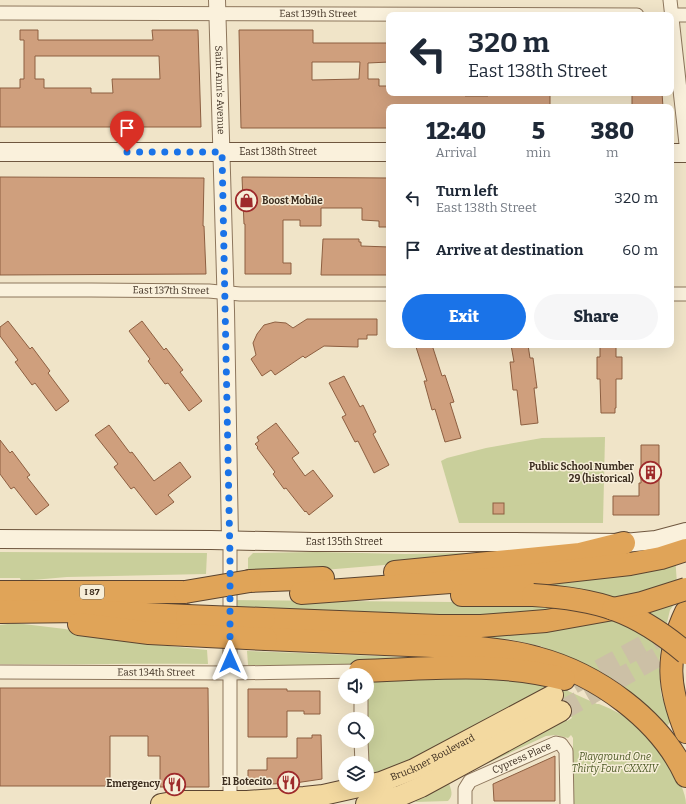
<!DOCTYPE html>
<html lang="en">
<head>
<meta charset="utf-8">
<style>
	:root { --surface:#fff; --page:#f6f6f7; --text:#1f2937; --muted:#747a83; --accent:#1a73e8 }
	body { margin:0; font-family:Bitter,serif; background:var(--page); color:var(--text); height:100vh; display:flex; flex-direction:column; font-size:15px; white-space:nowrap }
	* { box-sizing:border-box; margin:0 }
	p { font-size:13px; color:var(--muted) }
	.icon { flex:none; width:22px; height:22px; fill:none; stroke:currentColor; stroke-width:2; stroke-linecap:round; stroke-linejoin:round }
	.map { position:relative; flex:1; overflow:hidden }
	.sheet { position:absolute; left:386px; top:104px; width:288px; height:244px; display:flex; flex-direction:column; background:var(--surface); border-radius:8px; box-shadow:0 4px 16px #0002 }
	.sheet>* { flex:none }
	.guide { position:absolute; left:386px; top:12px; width:288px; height:84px; border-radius:8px; box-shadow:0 4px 16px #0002; background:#fff; color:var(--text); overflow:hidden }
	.fabs { position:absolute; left:338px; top:668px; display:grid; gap:8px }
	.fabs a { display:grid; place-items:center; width:36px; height:36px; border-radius:50%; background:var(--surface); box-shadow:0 4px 16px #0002; font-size:20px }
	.pin { position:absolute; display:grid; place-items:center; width:34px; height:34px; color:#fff; margin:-41px -17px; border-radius:50% 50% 50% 0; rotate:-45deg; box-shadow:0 0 4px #0007 }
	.pin .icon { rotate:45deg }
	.me { position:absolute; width:44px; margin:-22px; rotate:0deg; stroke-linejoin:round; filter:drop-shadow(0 0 3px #0008) }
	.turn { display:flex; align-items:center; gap:14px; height:84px; padding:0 16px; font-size:18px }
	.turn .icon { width:52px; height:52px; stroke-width:2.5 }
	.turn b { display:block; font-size:28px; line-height:34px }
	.eta { display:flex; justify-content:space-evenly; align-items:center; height:68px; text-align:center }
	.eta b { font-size:24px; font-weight:800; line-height:28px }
	.action { display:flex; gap:8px; margin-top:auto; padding:8px 16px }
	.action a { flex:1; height:46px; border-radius:24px; background:var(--accent); color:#fff; font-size:16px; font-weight:800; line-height:46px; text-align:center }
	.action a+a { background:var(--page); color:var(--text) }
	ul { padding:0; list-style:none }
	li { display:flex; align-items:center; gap:12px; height:52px; padding:0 16px }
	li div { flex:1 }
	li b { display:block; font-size:15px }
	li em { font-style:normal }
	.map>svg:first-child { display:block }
</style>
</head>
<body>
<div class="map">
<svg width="686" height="804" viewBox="0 0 686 804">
	<rect width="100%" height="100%" fill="#f0e4c8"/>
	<!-- green -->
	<g fill="#c9cf9b">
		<path d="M 605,437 L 603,523 L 459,523 L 441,461 L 447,458 L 486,448 L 542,438 Z"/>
		<path d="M 0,552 L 207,553 L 206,574 L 67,577 L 21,581 L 20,578 L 0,578 Z"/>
		<path d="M 317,552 L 405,554 L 464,553 L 469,558 L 275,574 L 248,574 L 248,558 L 253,553 Z"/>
		<path d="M 675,555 L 678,599 L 670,610 L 661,648 L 659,664 L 661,694 L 671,721 L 665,729 L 575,661 L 540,646 L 508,639 L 407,635 L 225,607 L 226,600 L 554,603 L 553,581 Z"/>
		<path d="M 15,623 L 65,629 L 131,642 L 207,650 L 208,664 C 138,663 69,665 0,664 L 0,625 Z"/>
		<path d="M 247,651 L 479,660 L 491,661 L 302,666 L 248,665 Z"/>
		<path d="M 465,672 L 555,684 L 418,760 L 369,776 L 366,697 L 367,697 L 367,676 Z"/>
		<path d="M 557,686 L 597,704 L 599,704 C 615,710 630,719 643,731 C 658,744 686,784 686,804 L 573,804 L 573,738 L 571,735 L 568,738 L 556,735 L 546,736 L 480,767 L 566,719 L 567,721 L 572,718 L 557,690 Z"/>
		<path d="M 449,783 C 451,790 454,795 448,801 L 415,802 L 428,793 Z"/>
	</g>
	<!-- building -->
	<g fill="#cf9f7d" stroke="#8d5f41" fill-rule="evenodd">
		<path d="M 20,30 L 38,30 L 38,40 L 153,40 L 152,30 L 198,30 L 201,127 L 0,127 L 0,88 L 20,88 L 20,79 L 24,79 L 24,40 L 20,40 ZM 35,56 L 159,56 L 160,79 L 112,79 L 113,93 L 91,93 L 91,88 L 44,88 L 44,79 L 35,79 Z"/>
		<path d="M 239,30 L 313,30 L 313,43 L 389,43 L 389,62 L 368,63 L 368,79 L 379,79 L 379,86 L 389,86 L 389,93 L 465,93 L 465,96 L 488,96 L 488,93 L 518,94 L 518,93 L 550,93 L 550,107 L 389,107 L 389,128 L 241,128 ZM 312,62 L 360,62 L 359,79 L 312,80 Z"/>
		<path d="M 632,93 L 662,93 L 663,107 L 632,107 Z"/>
		<path d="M 0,177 L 204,178 L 203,226 L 204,226 L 206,274 L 0,275 Z"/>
		<path d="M 242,177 L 389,178 L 389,227 L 379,227 L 379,221 L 362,220 L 362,208 L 321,208 L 321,226 L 300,226 L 300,220 L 283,220 L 283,263 L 291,263 L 291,274 L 245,274 L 245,224 L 244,224 Z"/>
		<path d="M 323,239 L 359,239 L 359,242 L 361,242 L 361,246 L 389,247 L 389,275 L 321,275 Z"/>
		<path d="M 307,319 L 377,319 L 377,335 L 367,335 L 367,339 L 358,339 L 358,347 L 324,346 L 305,358 L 303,356 L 275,375 L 271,370 L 262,376 L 251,359 L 256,355 L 253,343 L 257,334 L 264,325 L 275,322 L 286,323 L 293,328 Z"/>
		<path d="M 8,321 L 30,349 L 32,347 L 50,371 L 48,373 L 69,401 L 56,411 L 35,383 L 32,385 L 15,362 L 18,360 L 0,336 L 0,327 Z"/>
		<path d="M 142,321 L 164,350 L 166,348 L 183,370 L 180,372 L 202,401 L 189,411 L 168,383 L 165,384 L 148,361 L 150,359 L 129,331 Z"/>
		<path d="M 421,345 L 432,345 L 442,376 L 445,375 L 454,402 L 450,403 L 461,438 L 445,442 L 435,409 L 432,410 L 424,381 L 427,381 L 416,347 Z"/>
		<path d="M 511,345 L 528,345 L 530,358 L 533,358 L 537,388 L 534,388 L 538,423 L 521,425 L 517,390 L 513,390 L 510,362 L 514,362 Z"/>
		<path d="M 600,345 L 616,345 L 616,357 L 622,357 L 622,379 L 616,379 L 616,408 L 615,408 L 615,413 L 601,413 L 600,379 L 597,379 L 597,357 L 600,357 Z"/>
		<path d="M 344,376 L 360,407 L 363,405 L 376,432 L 373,434 L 389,465 L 374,473 L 358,441 L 355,442 L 342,417 L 346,415 L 329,383 Z"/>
		<path d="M 276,423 L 299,453 L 292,458 L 305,476 L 313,470 L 333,496 L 309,515 L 306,511 L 305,512 L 286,488 L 284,489 L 273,474 L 275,472 L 257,448 L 258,447 L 255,444 L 259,441 L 257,437 Z"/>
		<path d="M 109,425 L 130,453 L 132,452 L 154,481 L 180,462 L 191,477 L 168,495 L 174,502 L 156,515 L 134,487 L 131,489 L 114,467 L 118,464 L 95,435 Z"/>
		<path d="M 0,440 L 10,453 L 12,451 L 30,475 L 27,477 L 49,505 L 36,515 L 14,487 L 11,489 L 0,474 Z"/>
		<path d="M 641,445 L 659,445 L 659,515 L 613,515 L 613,496 L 639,496 L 639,483 L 641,483 Z"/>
		<rect x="493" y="503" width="11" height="11"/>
		<path d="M 0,688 L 208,688 L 209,787 L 160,787 L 160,756 L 148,756 L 148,736 L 110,736 L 110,786 L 0,786 Z"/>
		<path d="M 248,689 L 287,689 L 287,691 L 320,691 L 320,714 L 304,714 L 304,711 L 287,711 L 287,737 L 248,737 Z"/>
		<path d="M 312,735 L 321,735 L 322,779 L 295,783 L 248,785 L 248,770 L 267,770 L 267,758 L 297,758 L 297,738 L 312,738 Z"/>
		<path d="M 555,756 L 555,801 L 494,801 L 493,784 Z"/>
	</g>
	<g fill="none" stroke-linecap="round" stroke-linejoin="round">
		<!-- primary-tunnel -->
		<g stroke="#ccc0a6" stroke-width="20" stroke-dasharray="20 10" stroke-linecap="butt">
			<path d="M 573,684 L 655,639 L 674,626"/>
			<path d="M 561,711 L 661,655 L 684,640"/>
		</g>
		<defs>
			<g id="minor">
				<path d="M 670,0 L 686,144"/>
				<path id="s1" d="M 0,13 L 637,15"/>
				<path d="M 671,15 L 686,15"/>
				<path id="s2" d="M 0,290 L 91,290 L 209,291 L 240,294 L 389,294"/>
				<path d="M 671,294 L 686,294"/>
				<path id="s3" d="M 0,672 L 230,673 L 360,671 L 360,675"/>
				<path d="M 361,697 L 361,719"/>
				<path d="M 361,741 L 362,763"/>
				<path d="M 230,804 L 230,541"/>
				<path id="s4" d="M 465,804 L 465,789 L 470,781 L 556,743 L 561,744 L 566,751 L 567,804"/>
			</g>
			<g id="tertiary">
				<path id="s5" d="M 217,0 L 226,311 L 230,541"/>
			</g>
			<g id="secondary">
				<path id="s6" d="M 0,152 L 389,152"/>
				<path d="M 671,153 L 686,153"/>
				<path id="s7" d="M 0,539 L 211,540 L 313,542 L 514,542 L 624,543 L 656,540 L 686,532"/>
			</g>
			<g id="primary">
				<path id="s8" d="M 161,804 L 178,801 L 247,801 L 304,797 L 323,795 L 381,782 L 414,769 L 553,695"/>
				<path d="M 366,804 L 400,796 L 421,787 L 561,711"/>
			</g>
			<g id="motorway">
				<path d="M 395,572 L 580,554 L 624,543"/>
				<path d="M 250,581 L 323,578"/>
				<path d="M 0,592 L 185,592"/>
				<path d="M 301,593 L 505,578 L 630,564 L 661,558 L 686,550"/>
				<path d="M 462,595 L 533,595"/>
				<path d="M 0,612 L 84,611 L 187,616"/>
				<path d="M 686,612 C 665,656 668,688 686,732"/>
				<path d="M 264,619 L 439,626 L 481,626 L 546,621 L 613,609"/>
				<path d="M 79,624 L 149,633 L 187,635"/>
				<path d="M 266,639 L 480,648 C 499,650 519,652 537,658 C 597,674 660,719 686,776"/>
				<path d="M 360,671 C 428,669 498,661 564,679"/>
			</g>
		</defs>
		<!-- minor casing -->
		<use href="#minor" stroke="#8d765c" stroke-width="15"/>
		<!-- tertiary casing -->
		<use href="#tertiary" stroke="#8d765c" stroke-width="18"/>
		<!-- secondary casing -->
		<use href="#secondary" stroke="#6f573f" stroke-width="20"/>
		<!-- primary casing -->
		<use href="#primary" stroke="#5b4430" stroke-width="22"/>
		<!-- motorway casing -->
		<use href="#motorway" stroke="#5b4430" stroke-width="24"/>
		<!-- minor -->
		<use href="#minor" stroke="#faf1dc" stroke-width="13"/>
		<!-- tertiary -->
		<use href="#tertiary" stroke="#faf1dc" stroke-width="16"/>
		<!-- secondary -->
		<use href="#secondary" stroke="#faf1dc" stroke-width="18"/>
		<!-- primary -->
		<use href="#primary" stroke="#f3d9a0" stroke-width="20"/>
		<!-- motorway -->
		<use href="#motorway" stroke="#e0a458" stroke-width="22"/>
		<defs>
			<g id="motorway-bridge">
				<path d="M 185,592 L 250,581"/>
				<path d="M 533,595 C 598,599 635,610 686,653"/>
				<path d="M 613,609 L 642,603 L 686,589"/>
				<path d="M 187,616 L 264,619"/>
				<path d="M 187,635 L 266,639"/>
			</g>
		</defs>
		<!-- motorway-bridge casing -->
		<use href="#motorway-bridge" stroke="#5b4430" stroke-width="24" stroke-linecap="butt"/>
		<!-- motorway-bridge -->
		<use href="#motorway-bridge" stroke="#e0a458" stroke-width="22"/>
	</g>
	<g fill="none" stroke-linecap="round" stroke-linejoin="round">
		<!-- route -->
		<path stroke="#1a73e8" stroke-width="7" stroke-dasharray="0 12.6" d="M 127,152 L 222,152 L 230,558 L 230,661"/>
	</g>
	<!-- icons -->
	<defs>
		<symbol id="shop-ring" viewBox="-11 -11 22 22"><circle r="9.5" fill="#f7eed8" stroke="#9e2a2b" stroke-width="1.5"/><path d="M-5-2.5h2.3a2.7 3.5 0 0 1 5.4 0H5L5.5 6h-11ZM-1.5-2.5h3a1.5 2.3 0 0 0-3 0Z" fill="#9e2a2b"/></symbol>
		<symbol id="building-ring" viewBox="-11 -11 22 22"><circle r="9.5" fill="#f7eed8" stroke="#9e2a2b" stroke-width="1.5"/><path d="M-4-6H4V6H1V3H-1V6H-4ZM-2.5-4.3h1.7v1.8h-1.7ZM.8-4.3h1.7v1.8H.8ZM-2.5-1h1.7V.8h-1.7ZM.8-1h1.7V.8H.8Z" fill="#9e2a2b"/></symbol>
		<symbol id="restaurant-ring" viewBox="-11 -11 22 22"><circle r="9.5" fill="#f7eed8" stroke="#9e2a2b" stroke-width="1.5"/><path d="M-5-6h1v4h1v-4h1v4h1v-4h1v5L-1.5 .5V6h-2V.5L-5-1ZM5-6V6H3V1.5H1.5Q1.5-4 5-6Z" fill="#9e2a2b"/></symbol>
	</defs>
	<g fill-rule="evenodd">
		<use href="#shop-ring" x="234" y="188" width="25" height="25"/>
		<use href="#building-ring" x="638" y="460" width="25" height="25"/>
		<use href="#restaurant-ring" x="276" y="770" width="25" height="25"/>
		<use href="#restaurant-ring" x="162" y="772" width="25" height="25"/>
	</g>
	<g text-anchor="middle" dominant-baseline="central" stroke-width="3" stroke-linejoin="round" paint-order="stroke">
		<!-- shield labels -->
		<rect fill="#f7eed8" stroke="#756857" stroke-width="1" x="80" y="585" width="24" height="14" rx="3"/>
		<g font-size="9" font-weight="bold" fill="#3d2e20">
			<text x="92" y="592">I 87</text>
		</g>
		<!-- street labels -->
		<g font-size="10" fill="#3d2e20" stroke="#f7eed8">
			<text stroke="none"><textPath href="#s1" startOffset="318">East 139th Street</textPath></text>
			<text stroke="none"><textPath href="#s5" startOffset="90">Saint Ann's Avenue</textPath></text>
			<text stroke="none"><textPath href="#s6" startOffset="278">East 138th Street</textPath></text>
			<text stroke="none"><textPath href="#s2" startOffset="171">East 137th Street</textPath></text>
			<text stroke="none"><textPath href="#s7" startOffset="344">East 135th Street</textPath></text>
			<text stroke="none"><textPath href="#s3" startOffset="156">East 134th Street</textPath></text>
			<text stroke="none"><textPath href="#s8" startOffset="279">Bruckner Boulevard</textPath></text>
			<text stroke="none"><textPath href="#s4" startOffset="81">Cypress Place</textPath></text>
		</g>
		<!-- poi labels -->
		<g font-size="10" font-weight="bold" fill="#3d2e20" stroke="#f7eed8" text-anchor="end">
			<text x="262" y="201" text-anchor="start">Boost Mobile</text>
			<text x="634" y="467">Public School Number<tspan x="634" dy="12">29 (historical)</tspan></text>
			<text x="272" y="782">El Botecito</text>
			<text x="160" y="784">Emergency</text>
		</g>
		<!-- park labels -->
		<g font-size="10" font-style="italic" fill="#4d5a26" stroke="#f7eed8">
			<text x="615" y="757">Playground One<tspan x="615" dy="12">Thirty Four CXXXIV</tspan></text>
		</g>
	</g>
</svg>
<div class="fabs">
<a><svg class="icon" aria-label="sound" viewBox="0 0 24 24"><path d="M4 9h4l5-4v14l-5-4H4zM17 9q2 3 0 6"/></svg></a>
<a><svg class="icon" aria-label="search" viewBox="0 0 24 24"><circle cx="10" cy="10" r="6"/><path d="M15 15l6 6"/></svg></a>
<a><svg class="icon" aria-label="layers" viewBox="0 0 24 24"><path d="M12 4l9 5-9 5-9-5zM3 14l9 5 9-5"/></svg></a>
</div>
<div class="pin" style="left:127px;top:152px;background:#d93025"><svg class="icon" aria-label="arrive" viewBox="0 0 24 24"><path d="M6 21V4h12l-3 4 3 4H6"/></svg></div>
<svg class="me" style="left:230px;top:661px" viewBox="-20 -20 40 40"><path d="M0-17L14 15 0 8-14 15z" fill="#1a73e8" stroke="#fff" stroke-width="4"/></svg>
<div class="guide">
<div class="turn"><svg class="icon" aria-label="left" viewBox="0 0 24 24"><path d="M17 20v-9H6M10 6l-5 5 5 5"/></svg><div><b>320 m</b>East 138th Street</div></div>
</div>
<section class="sheet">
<div class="eta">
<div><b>12:40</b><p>Arrival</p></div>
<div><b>5</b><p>min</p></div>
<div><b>380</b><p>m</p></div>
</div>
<ul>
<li><svg class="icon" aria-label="left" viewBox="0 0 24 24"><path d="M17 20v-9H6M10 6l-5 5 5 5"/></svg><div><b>Turn left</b><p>East 138th Street</p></div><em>320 m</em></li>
<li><svg class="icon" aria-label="arrive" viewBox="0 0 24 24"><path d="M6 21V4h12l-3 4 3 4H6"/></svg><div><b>Arrive at destination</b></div><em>60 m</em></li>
</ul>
<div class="action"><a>Exit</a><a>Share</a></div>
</section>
</div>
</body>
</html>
